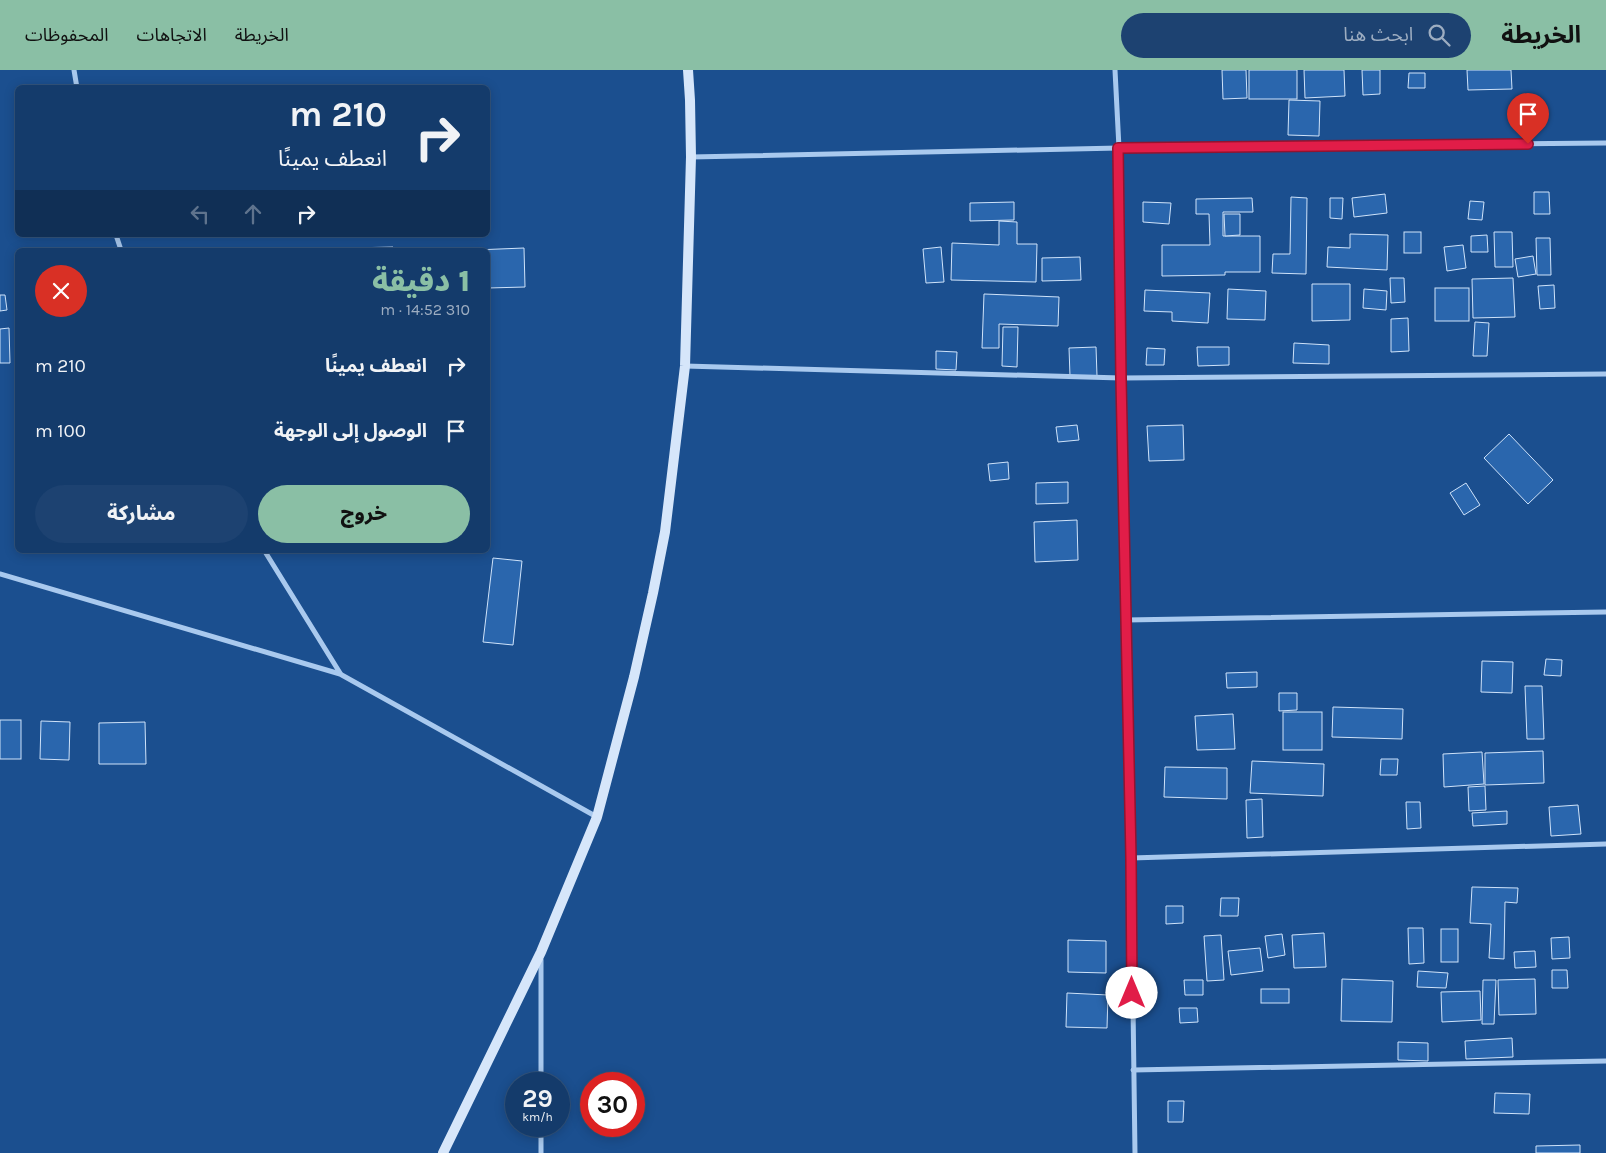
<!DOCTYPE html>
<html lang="ar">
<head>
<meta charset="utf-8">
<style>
	:root { --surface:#143b6b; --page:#1d4271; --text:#f1f3f6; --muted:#9dadc1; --line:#33557e; --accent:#8abfa5 }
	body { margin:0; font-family:Karla,"Noto Sans Arabic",sans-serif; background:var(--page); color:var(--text); direction:rtl; height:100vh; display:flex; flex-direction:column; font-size:19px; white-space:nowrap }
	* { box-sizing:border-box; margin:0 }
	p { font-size:16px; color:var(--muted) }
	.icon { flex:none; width:28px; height:28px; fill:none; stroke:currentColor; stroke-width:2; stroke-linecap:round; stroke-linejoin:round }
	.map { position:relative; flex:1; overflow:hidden; direction:ltr }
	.drawer { position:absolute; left:15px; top:178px; width:475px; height:305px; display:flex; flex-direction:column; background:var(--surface); border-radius:8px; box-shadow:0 2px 12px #0003,0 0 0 1px var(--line); direction:rtl }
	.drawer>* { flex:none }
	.banner { position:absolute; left:15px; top:15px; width:475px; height:152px; border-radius:8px; box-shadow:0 2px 12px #0003,0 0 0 1px var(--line); direction:rtl; background:#143b6b; color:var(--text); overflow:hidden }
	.speed { position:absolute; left:505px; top:1002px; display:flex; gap:10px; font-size:25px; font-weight:700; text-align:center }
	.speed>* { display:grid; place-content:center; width:65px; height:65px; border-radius:50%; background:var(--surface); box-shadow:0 2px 12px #0003,0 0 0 1px var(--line); line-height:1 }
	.speed small { font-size:12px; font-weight:400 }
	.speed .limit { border:8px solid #d22; background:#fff; color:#111 }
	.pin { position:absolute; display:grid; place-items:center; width:42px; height:42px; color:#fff; margin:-51px -21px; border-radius:50% 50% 50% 0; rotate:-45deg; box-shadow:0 0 5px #0007 }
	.pin .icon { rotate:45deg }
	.me { position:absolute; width:55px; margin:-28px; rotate:0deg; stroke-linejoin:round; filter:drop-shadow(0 0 4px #0008) }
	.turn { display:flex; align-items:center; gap:18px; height:105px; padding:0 20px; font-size:22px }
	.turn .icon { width:65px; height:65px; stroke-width:2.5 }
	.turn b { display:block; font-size:35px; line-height:42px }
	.lanes { display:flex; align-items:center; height:48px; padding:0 20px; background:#0003; justify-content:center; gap:25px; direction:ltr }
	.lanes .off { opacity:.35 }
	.round { display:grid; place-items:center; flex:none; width:52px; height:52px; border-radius:26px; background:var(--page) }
	.headline { display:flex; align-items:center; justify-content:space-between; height:85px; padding:0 20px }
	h1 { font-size:30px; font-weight:800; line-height:38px; color:var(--accent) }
	.primary-button { display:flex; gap:10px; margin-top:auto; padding:10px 20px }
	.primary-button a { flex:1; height:58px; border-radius:30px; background:var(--accent); color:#111; font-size:20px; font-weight:800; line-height:58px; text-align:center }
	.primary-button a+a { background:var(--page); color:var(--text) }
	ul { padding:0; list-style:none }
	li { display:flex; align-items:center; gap:15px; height:65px; padding:0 20px }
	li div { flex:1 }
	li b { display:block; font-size:19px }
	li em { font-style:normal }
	header { display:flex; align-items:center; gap:30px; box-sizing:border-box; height:70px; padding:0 25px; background:var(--accent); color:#111 }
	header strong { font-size:24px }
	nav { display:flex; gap:28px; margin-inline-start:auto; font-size:18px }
	.search { width:350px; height:45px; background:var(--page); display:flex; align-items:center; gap:12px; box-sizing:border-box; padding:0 18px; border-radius:28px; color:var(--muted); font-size:19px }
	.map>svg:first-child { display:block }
</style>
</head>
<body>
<header>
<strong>الخريطة</strong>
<div class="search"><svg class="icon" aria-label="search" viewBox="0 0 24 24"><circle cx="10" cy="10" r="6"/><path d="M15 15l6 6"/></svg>ابحث هنا</div>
<nav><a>الخريطة</a><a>الاتجاهات</a><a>المحفوظات</a></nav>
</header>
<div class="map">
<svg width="1606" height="1083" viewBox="0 0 1606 1083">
	<rect width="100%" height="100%" fill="#1b4f8f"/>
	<!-- building -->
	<g fill="#2a66ad" stroke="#cfe3fa">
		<path d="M 1222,0 L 1246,0 L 1247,28 L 1223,29 Z"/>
		<rect x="1249" y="0" width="48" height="29"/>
		<path d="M 1304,0 L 1344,0 L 1345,26 L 1305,28 Z"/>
		<path d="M 1362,0 L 1380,0 L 1380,24 L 1363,25 Z"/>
		<path d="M 1467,0 L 1511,0 L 1512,19 L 1468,20 Z"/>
		<path d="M 1409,3 L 1425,3 L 1425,18 L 1408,18 Z"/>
		<path d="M 1289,30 L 1320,31 L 1319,66 L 1288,65 Z"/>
		<path d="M 1534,122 L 1549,122 L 1550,144 L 1534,144 Z"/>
		<path d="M 1385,124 L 1387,143 L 1354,147 L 1352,128 Z"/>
		<path d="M 1291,127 L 1307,128 L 1306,204 L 1272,203 L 1273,184 L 1290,184 Z"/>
		<path d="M 1252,128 L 1253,142 L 1223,142 L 1223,166 L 1260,166 L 1260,202 L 1225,202 L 1225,205 L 1162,206 L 1162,175 L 1210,175 L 1209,144 L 1196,144 L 1196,129 Z"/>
		<path d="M 1330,128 L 1343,128 L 1342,149 L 1330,148 Z"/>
		<path d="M 1470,131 L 1484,132 L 1482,150 L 1468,149 Z"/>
		<path d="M 1014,132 L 1014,150 L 970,151 L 970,133 Z"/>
		<path d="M 1143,132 L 1171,133 L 1169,154 L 1143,152 Z"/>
		<path d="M 1224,144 L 1240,144 L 1240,165 L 1225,166 Z"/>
		<path d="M 999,151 L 1017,152 L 1017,174 L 1037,174 L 1036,212 L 951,210 L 952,173 L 999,175 Z"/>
		<rect x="1404" y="162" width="17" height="21"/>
		<path d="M 1494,162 L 1512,162 L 1513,197 L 1495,197 Z"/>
		<path d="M 1350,164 L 1388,165 L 1387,200 L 1327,197 L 1328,177 L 1350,178 Z"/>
		<path d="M 1487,165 L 1488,182 L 1471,182 L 1471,166 Z"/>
		<path d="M 1536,168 L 1550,168 L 1551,205 L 1537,205 Z"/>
		<path d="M 1463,175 L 1466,198 L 1447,201 L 1444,177 Z"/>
		<path d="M 393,177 L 393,180 L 351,180 L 351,178 Z"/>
		<path d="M 941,177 L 944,212 L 926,213 L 923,179 Z"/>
		<path d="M 524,178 L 525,217 L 488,218 L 488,180 L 475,180 Z"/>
		<path d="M 1533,186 L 1536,204 L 1518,207 L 1515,189 Z"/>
		<path d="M 1080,187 L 1081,210 L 1042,211 L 1042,188 Z"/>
		<path d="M 1390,208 L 1404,208 L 1405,232 L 1391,233 Z"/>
		<path d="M 1513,208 L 1515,247 L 1473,248 L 1472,209 Z"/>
		<path d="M 1312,214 L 1350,214 L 1350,250 L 1312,251 Z"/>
		<path d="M 1554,215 L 1555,238 L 1540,239 L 1538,216 Z"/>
		<rect x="1435" y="218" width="34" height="33"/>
		<path d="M 1228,219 L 1266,221 L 1265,250 L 1227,249 Z"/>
		<path d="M 1364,219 L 1387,221 L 1386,240 L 1363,238 Z"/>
		<path d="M 1145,220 L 1210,223 L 1208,253 L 1172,251 L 1172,242 L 1144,241 Z"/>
		<path d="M 984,224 L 1059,227 L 1058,256 L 999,254 L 999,278 L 982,278 Z"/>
		<path d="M 0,225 L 5,225 L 7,240 L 0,241 Z"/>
		<path d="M 1408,248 L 1409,281 L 1391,282 L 1391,249 Z"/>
		<path d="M 1475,252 L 1489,253 L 1487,286 L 1473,286 Z"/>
		<path d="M 1003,257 L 1018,257 L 1017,297 L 1002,296 Z"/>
		<path d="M 9,258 L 10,293 L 0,293 L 0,259 Z"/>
		<path d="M 1294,273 L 1329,275 L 1329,294 L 1293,293 Z"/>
		<path d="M 1096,277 L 1097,306 L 1070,306 L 1069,278 Z"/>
		<path d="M 1197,277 L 1229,277 L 1229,295 L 1198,296 Z"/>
		<path d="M 1147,278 L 1165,279 L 1164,295 L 1146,295 Z"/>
		<path d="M 936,281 L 957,282 L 956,300 L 936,299 Z"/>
		<path d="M 1077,355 L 1079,370 L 1058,372 L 1056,357 Z"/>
		<path d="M 1183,355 L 1184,390 L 1149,391 L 1147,356 Z"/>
		<path d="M 1509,364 L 1553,410 L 1528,434 L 1484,388 Z"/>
		<path d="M 1008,392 L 1009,409 L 990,411 L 988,394 Z"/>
		<path d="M 1068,412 L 1068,433 L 1036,434 L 1036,413 Z"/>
		<path d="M 1466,413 L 1480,435 L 1464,445 L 1450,423 Z"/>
		<path d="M 1077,450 L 1078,490 L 1035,492 L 1034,452 Z"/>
		<path d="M 493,488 L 522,491 L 513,575 L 483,572 Z"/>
		<path d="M 1546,589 L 1562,590 L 1561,606 L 1544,605 Z"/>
		<path d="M 1482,591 L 1513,592 L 1512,623 L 1481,622 Z"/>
		<path d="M 1257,602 L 1257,617 L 1227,618 L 1226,603 Z"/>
		<path d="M 1525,616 L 1542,616 L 1544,669 L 1527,669 Z"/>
		<path d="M 1279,623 L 1297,623 L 1297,640 L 1279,641 Z"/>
		<path d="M 1333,637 L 1403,639 L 1402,669 L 1332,667 Z"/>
		<rect x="1283" y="642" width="39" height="38"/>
		<path d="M 1233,644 L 1235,679 L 1197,680 L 1195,646 Z"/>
		<rect x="0" y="650" width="21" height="39"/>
		<path d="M 41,651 L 70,652 L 69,690 L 40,689 Z"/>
		<path d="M 145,652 L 146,694 L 99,694 L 99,653 Z"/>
		<path d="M 1543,681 L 1544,713 L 1485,715 L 1485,683 Z"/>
		<path d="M 1482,682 L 1484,714 L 1444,717 L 1443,684 Z"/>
		<path d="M 1381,689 L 1398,689 L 1397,705 L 1380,705 Z"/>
		<path d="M 1252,691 L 1324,694 L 1323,726 L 1250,723 Z"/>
		<path d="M 1165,697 L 1227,698 L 1227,729 L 1164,727 Z"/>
		<path d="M 1485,716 L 1486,740 L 1469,741 L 1468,717 Z"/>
		<path d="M 1262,729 L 1263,767 L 1247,768 L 1246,730 Z"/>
		<path d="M 1406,732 L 1420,732 L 1421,758 L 1407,759 Z"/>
		<path d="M 1578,735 L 1581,764 L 1551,766 L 1549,737 Z"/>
		<path d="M 1507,741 L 1507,754 L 1473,756 L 1472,743 Z"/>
		<path d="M 1472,817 L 1518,818 L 1517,833 L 1505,832 L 1504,889 L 1489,888 L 1491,854 L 1470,853 Z"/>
		<path d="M 1221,828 L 1239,828 L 1238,846 L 1220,846 Z"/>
		<path d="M 1166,836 L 1183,836 L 1183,853 L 1166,854 Z"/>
		<path d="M 1408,858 L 1423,858 L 1424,893 L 1409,894 Z"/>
		<rect x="1441" y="859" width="17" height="33"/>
		<path d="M 1324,863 L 1326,897 L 1294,898 L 1292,865 Z"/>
		<path d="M 1282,864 L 1285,885 L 1268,888 L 1265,866 Z"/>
		<path d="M 1221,865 L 1224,910 L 1207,911 L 1204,866 Z"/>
		<path d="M 1569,867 L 1570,888 L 1552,889 L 1551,868 Z"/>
		<path d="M 1068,870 L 1106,871 L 1106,903 L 1068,902 Z"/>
		<path d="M 1260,878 L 1263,901 L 1231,905 L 1228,881 Z"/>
		<path d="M 1535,881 L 1536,897 L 1515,898 L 1514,882 Z"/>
		<path d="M 1552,900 L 1567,900 L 1568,918 L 1552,918 Z"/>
		<path d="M 1418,901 L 1448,903 L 1446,918 L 1417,917 Z"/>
		<path d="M 1342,909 L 1393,911 L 1392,952 L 1341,951 Z"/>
		<path d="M 1535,909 L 1536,944 L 1499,945 L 1498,910 Z"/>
		<path d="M 1184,910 L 1203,910 L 1203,925 L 1185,925 Z"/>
		<path d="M 1483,910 L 1496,910 L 1494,954 L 1482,954 Z"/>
		<rect x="1261" y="919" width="28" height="14"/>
		<path d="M 1480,921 L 1481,950 L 1442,952 L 1441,922 Z"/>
		<path d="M 1067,923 L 1108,925 L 1107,958 L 1066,957 Z"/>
		<path d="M 1179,938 L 1197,938 L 1198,952 L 1180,953 Z"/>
		<path d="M 1512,968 L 1513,987 L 1466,989 L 1465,971 Z"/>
		<path d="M 1398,972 L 1428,973 L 1428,991 L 1398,990 Z"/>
		<path d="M 1495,1023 L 1530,1024 L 1529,1044 L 1494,1043 Z"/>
		<path d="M 1168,1031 L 1184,1031 L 1183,1052 L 1168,1052 Z"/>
		<path d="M 1580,1075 L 1580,1083 L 1536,1083 L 1536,1076 Z"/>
	</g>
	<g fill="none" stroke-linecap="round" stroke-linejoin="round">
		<!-- minor -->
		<g stroke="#a9c9ee" stroke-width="5">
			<path d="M 74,0 L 77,18"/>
			<path d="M 1115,0 L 1119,78 L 1121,308 L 1131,788 L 1135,1083"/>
			<path d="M 691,87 L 1119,78 L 1606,73"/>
			<path d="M 116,165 L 121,180"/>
			<path d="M 685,296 L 1121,308 L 1606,304"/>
			<path d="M 264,480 L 340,603"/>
			<path d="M 0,504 L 340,604 L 597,747"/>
			<path d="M 1126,550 L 1606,542"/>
			<path d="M 1131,788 L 1606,774"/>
			<path d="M 541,890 L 541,1014"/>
			<path d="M 1133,1000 L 1606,991"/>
			<path d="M 541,1056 L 541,1083"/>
		</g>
		<!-- secondary -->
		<path stroke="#d6e6fa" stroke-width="10" d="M 443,1083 L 541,882 L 597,747 L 634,607 L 653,523 L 665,462 L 685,296 L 691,87 L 690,30 L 688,0"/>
	</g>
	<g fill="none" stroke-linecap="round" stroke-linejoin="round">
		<defs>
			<path id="route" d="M 1132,923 L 1131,788 L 1121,308 L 1118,78 L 1528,74"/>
		</defs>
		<!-- route casing -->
		<use href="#route" stroke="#92132f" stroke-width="12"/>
		<!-- route -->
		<use href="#route" stroke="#e11d48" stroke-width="9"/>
	</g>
</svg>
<div class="speed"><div>29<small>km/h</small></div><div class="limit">30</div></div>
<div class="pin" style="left:1528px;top:74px;background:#d93025"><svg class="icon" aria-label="arrive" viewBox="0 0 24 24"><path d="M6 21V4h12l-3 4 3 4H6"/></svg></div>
<svg class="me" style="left:1132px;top:923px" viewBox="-20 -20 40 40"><circle r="19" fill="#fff"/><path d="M0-13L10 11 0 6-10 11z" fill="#e11d48"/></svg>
<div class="banner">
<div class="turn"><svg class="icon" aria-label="right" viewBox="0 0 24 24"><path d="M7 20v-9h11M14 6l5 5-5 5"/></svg><div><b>210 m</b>انعطف يمينًا</div></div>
<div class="lanes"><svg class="icon off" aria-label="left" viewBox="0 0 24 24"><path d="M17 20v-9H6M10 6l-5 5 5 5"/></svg><svg class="icon off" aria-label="ahead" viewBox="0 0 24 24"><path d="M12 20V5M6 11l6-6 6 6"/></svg><svg class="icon" aria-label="right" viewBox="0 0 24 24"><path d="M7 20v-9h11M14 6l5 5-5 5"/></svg></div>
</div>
<section class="drawer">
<div class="headline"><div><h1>1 دقيقة</h1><p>310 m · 14:52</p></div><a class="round" style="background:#d93025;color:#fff"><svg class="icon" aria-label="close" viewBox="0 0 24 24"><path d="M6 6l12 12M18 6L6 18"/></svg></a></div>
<ul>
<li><svg class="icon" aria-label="right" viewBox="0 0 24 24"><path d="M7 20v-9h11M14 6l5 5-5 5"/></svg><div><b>انعطف يمينًا</b></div><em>210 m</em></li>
<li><svg class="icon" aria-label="arrive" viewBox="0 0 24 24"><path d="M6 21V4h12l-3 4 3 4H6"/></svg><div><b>الوصول إلى الوجهة</b></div><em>100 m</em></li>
</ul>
<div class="primary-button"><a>خروج</a><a>مشاركة</a></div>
</section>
</div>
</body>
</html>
